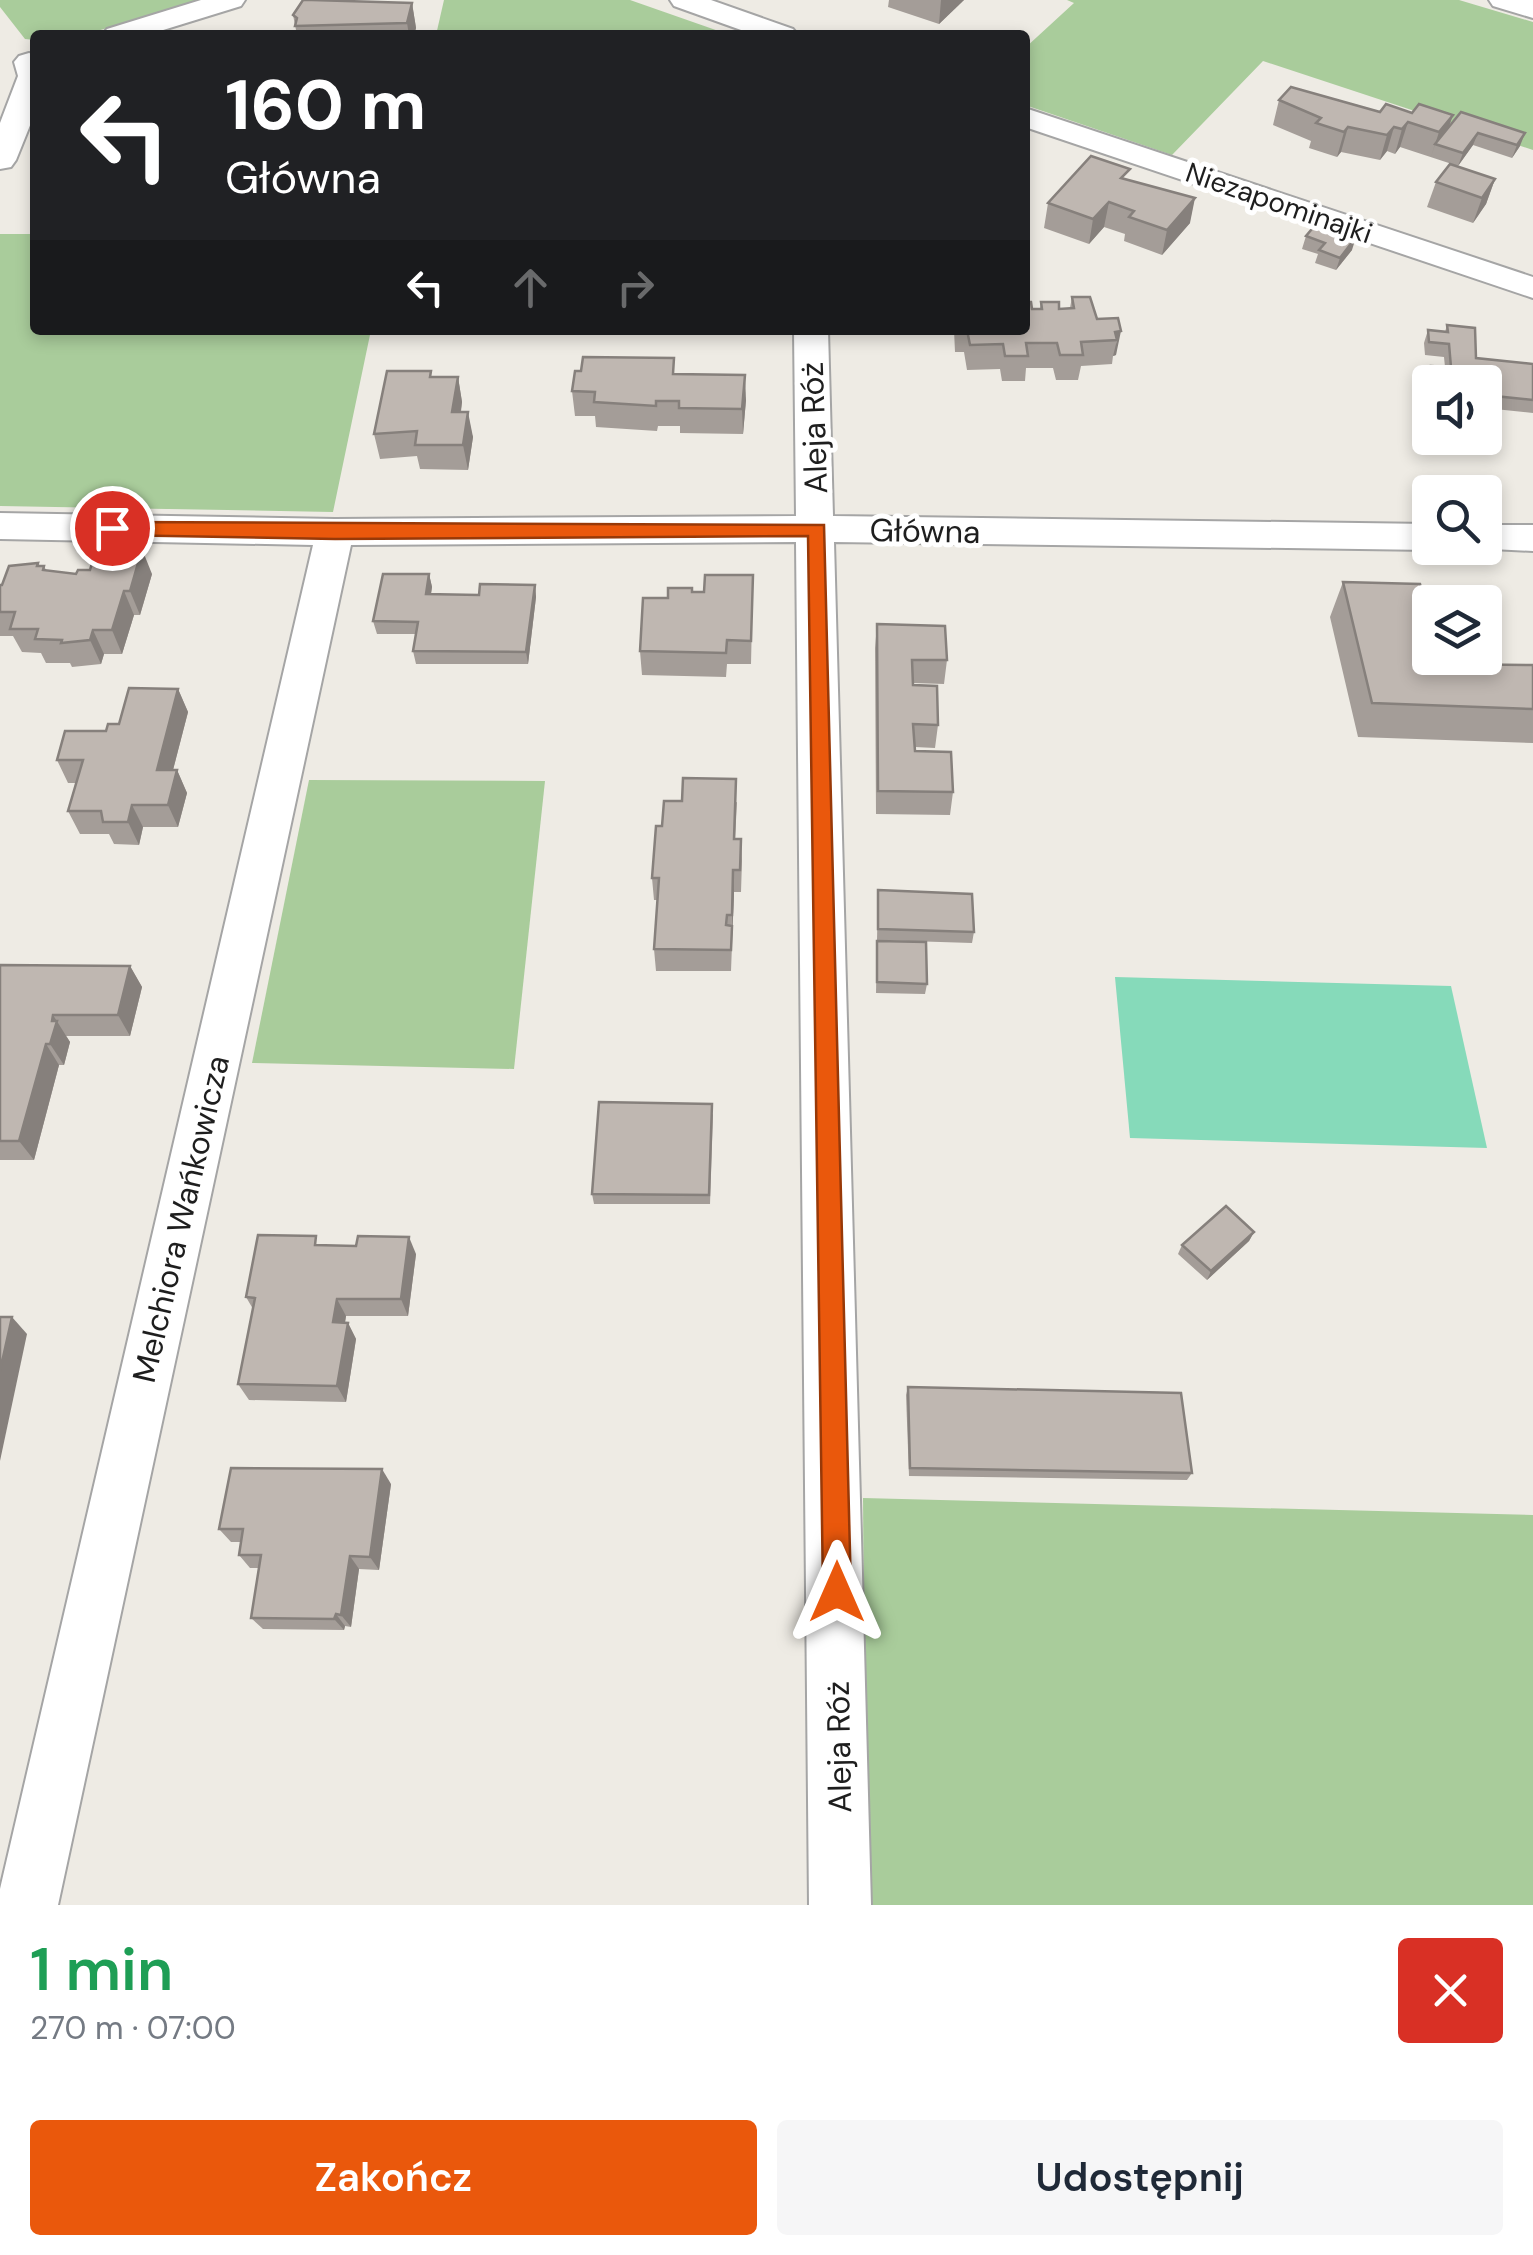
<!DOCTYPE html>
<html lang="pl">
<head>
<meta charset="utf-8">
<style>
	:root { --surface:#fff; --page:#f6f6f7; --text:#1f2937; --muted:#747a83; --accent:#ea580c }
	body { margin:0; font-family:"DM Sans",sans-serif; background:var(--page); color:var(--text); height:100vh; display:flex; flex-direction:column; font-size:38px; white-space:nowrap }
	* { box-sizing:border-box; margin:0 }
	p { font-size:32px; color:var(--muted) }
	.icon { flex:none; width:55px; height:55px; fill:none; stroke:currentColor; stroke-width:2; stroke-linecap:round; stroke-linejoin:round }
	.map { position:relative; height:1905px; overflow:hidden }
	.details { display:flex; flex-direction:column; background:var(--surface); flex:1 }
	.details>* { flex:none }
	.top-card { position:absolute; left:30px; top:30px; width:1000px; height:305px; border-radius:10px; box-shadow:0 5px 15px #0003; background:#202124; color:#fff; overflow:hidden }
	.fabs { position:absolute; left:1412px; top:365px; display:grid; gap:20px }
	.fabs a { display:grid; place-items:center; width:90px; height:90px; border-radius:10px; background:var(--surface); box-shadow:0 5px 15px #0003; font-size:50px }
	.pin { position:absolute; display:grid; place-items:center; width:85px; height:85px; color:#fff; margin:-42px; border:5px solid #fff; border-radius:50%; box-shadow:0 2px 10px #0007 }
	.me { position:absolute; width:110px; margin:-55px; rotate:0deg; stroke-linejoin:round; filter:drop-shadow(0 0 8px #0008) }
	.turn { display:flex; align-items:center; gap:35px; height:210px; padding:0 30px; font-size:45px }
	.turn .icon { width:130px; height:130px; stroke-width:2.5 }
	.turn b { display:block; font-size:70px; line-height:85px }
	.lanes { display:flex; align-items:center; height:95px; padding:0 30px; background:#0003; justify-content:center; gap:50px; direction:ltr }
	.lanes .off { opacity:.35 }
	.round { display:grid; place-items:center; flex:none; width:105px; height:105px; border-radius:10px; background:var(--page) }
	.head { display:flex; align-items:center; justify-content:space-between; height:170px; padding:0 30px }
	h1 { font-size:60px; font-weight:600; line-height:75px; color:#1e9e55 }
	.cta { display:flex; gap:20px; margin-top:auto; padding:20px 30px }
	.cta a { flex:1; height:115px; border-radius:10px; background:var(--accent); color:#fff; font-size:40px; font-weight:600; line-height:115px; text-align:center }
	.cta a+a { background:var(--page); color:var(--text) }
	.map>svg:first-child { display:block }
</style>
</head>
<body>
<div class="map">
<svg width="1533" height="1905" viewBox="0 0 1533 1905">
	<rect width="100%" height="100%" fill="#eeebe4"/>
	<!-- forest -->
	<g fill="#a9cc9b">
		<path d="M 0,0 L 205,0 L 83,35 L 35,35 L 35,40 L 25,39 L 0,7 Z"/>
		<path d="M 444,0 L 630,0 L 730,35 L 436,35 Z"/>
		<path d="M 1067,0 L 1459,0 L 1533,22 L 1533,150 L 1263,61 L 1172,155 L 1025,105 L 1025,48 L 1074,3 Z"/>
		<path d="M 0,234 L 35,234 L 35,330 L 371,330 L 333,512 L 0,506 Z"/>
		<path d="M 309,780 L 545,781 L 514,1069 L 252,1063 Z"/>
		<path d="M 863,1498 L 1533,1515 L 1533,1905 L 866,1905 Z"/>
	</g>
	<!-- pitch -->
	<path fill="#86daba" d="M 1115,977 L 1451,986 L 1487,1148 L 1130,1138 Z"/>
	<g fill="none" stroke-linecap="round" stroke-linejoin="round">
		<defs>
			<g id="street">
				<path d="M 201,0 L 245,0 L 241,6 L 147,35 L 102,35 L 107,29 Z"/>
				<path d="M 670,0 L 711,0 L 793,29 L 798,35 L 755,35 L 674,6 Z"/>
				<path d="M 1489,0 L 1533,0 L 1533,18 L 1493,6 Z"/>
				<path d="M 29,53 L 35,55 L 35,113 L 16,160 L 11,167 L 0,169 L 0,123 L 18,76 L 14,62 L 19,56 Z"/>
				<path d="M 1025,108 L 1533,277 L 1533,298 L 1025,127 Z"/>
				<path d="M 794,330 L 828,330 L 833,516 L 1430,524 L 1430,548 L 1439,548 L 1430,550 L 834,542 L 871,1905 L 809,1905 L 796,542 L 351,545 L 58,1905 L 0,1905 L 0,1889 L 313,545 L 0,539 L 0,513 L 335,519 L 796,516 Z"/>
				<path d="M 1485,525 L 1533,525 L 1533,551 L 1472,548 L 1485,548 Z"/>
			</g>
		</defs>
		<!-- street casing -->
		<use href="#street" stroke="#a5a5a5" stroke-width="4"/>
		<!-- street -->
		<use href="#street" fill="#fff" fill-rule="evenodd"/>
	</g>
	<!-- wall -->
	<g fill="#a49d98">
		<path d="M 889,0 L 964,0 L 939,24 L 888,7 Z"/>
		<path d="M 412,3 L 416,28 L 414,35 L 297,35 L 293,15 Z"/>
		<path d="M 1279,100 L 1380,112 L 1453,115 L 1449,127 L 1461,112 L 1520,146 L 1512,158 L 1473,145 L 1458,166 L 1400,147 L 1395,154 L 1387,151 L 1380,160 L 1341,152 L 1337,157 L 1309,148 L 1311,141 L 1273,125 Z"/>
		<path d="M 1495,179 L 1486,204 L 1473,223 L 1427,207 L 1436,182 Z"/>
		<path d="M 1128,180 L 1190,223 L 1162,255 L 1124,241 L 1125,234 L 1104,227 L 1089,244 L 1044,228 L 1048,203 Z"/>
		<path d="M 1306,236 L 1352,250 L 1336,270 L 1315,263 L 1318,254 L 1302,249 Z"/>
		<path d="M 1072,297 L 1097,319 L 1118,318 L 1116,355 L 1113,356 L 1112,364 L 1081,366 L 1078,380 L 1056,380 L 1053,368 L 1026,368 L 1025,381 L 1002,381 L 1000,369 L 967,370 L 964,352 L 955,352 L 954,330 L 1025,330 L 1032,309 L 1040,309 L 1041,302 L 1059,309 L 1070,308 Z"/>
		<path d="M 1447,325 L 1476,358 L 1533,364 L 1533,413 L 1485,408 L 1485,382 L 1430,382 L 1430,391 L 1427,390 L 1426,378 L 1431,366 L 1445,367 L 1444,357 L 1425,355 L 1424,343 L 1428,330 L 1445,332 Z"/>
		<path d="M 675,374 L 746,400 L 743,434 L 680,433 L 680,426 L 658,426 L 657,431 L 596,427 L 595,416 L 575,416 L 572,391 Z"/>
		<path d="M 433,377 L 458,377 L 462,402 L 461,412 L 473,437 L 468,470 L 420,469 L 417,456 L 380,459 L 374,434 Z"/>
		<path d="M 38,563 L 40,566 L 44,566 L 46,570 L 76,574 L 152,574 L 140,615 L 134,615 L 122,654 L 104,654 L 101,664 L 72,667 L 70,663 L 46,663 L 41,653 L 22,652 L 13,636 L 0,636 L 0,585 Z"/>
		<path d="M 429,574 L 432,587 L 431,594 L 479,595 L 535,585 L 536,597 L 528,664 L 416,664 L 413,651 L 416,634 L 377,634 L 373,621 Z"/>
		<path d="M 753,575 L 751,664 L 727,664 L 726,677 L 642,675 L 640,651 L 668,598 L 692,592 L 704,592 Z"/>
		<path d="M 1343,582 L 1441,664 L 1533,665 L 1533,743 L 1358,737 L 1330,617 Z"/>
		<path d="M 877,624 L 947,660 L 944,684 L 913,683 L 938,725 L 935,748 L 915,747 L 915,751 L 953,792 L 950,815 L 876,814 L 875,648 Z"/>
		<path d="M 178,689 L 188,712 L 173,770 L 177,770 L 187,793 L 178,827 L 143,827 L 139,845 L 114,844 L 109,834 L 80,834 L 68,811 L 76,783 L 68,783 L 57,760 Z"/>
		<path d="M 737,802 L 735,839 L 741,839 L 742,861 L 741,892 L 734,892 L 731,971 L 656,971 L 654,949 L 658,900 L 654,900 L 652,878 L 662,826 Z"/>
		<path d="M 878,890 L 974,932 L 972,943 L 877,940 Z"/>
		<path d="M 877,941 L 927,984 L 925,994 L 876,993 Z"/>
		<path d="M 0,965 L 130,966 L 142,987 L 130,1036 L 66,1036 L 70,1042 L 64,1065 L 59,1065 L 34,1160 L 0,1160 Z"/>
		<path d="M 713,1114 L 710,1204 L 594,1204 L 592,1194 Z"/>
		<path d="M 1254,1232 L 1249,1241 L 1207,1280 L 1178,1254 L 1182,1245 Z"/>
		<path d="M 321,1245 L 416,1254 L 408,1316 L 346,1316 L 345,1323 L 348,1323 L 356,1339 L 346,1402 L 249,1400 L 238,1384 L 253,1309 L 246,1297 Z"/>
		<path d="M 908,1387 L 1192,1473 L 1187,1480 L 909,1476 L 906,1395 Z"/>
		<path d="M 391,1484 L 379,1570 L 359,1569 L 351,1627 L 345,1626 L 344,1630 L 263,1629 L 251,1618 L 259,1568 L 250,1568 L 239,1555 L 241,1542 L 231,1542 L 219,1529 Z"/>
	</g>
	<!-- shaded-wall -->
	<g fill="#86807c">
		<path d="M 941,0 L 964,0 L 939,24 Z"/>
		<path d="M 412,3 L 416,28 L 414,35 L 409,35 L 407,23 Z"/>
		<path d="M 1453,115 L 1444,140 L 1435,144 L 1431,157 L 1439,132 Z"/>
		<path d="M 1408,122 L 1400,147 L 1395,154 L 1402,129 Z"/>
		<path d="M 1348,127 L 1341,152 L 1337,157 L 1344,132 Z"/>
		<path d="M 1394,127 L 1387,151 L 1380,160 L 1387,135 Z"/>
		<path d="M 1478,133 L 1473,145 L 1458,166 L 1463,153 Z"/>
		<path d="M 1525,133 L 1520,146 L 1512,158 L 1517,145 Z"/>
		<path d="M 1495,179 L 1486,204 L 1473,223 L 1482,198 Z"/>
		<path d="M 1195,198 L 1190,223 L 1162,255 L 1167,230 Z"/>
		<path d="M 1109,202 L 1104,227 L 1089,244 L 1093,219 Z"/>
		<path d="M 1356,237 L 1352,250 L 1336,270 L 1340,258 Z"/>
		<path d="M 1121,331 L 1116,355 L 1113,356 L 1117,340 L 1115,332 Z"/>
		<path d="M 745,375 L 746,400 L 743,434 L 742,409 Z"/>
		<path d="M 458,377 L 462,402 L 457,437 L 452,412 Z"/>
		<path d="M 468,412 L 473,437 L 468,470 L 463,445 Z"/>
		<path d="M 142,549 L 152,574 L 140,615 L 130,591 Z"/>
		<path d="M 429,574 L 432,587 L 429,606 L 426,594 Z"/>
		<path d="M 535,585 L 536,597 L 528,664 L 526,652 Z"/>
		<path d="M 124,591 L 134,615 L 122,654 L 112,630 Z"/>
		<path d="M 93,630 L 104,654 L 101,664 L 90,640 Z"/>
		<path d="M 178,689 L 188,712 L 167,793 L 157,770 Z"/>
		<path d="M 177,770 L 187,793 L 178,827 L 168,805 Z"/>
		<path d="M 132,805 L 143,827 L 139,845 L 128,822 Z"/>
		<path d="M 733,870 L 734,892 L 732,937 L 732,915 Z"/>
		<path d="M 130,966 L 142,987 L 130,1036 L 118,1015 Z"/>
		<path d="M 53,1015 L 70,1042 L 64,1065 L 50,1044 Z"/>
		<path d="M 46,1044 L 59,1065 L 34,1160 L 19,1141 Z"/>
		<path d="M 1254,1232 L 1249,1241 L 1207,1280 L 1211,1271 Z"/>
		<path d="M 409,1237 L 416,1254 L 408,1316 L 401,1299 Z"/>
		<path d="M 337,1299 L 346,1316 L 342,1339 L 333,1322 Z"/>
		<path d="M 12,1317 L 27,1334 L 0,1461 L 0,1371 Z"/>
		<path d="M 348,1323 L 356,1339 L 346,1402 L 337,1386 Z"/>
		<path d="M 382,1469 L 391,1484 L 379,1570 L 370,1557 Z"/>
		<path d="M 350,1556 L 359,1569 L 351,1627 L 341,1615 Z"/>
		<path d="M 336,1614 L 345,1626 L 344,1630 L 334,1619 Z"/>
	</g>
	<!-- building -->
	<g fill="#bfb7b1" stroke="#86807c" stroke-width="2.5">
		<path d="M 303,0 L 312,0 L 412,3 L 407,23 L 295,26 L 297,18 L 293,15 Z"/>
		<path d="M 1291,87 L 1380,112 L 1386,104 L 1412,113 L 1419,104 L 1453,115 L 1439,132 L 1408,122 L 1402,129 L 1394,127 L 1387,135 L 1348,127 L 1344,132 L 1316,123 L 1321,118 L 1279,100 Z"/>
		<path d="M 1461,112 L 1525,133 L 1517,145 L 1478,133 L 1463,153 L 1435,144 Z"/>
		<path d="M 1091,156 L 1130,169 L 1121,178 L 1195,198 L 1167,230 L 1129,217 L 1134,211 L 1109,202 L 1093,219 L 1048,203 Z"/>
		<path d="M 1450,164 L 1495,179 L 1482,198 L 1436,182 Z"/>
		<path d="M 1317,223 L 1356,237 L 1340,258 L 1319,250 L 1325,243 L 1306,236 Z"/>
		<path d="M 1072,297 L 1090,297 L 1097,319 L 1118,318 L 1121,331 L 1115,332 L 1117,340 L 1081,342 L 1083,355 L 1060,355 L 1057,343 L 1026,343 L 1028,356 L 1005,356 L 1003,344 L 970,345 L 967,330 L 1025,330 L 1025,302 L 1031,302 L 1032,309 L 1042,309 L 1041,302 L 1059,302 L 1059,309 L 1074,308 Z"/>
		<path d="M 1447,325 L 1475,328 L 1476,358 L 1533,364 L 1533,400 L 1485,395 L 1485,382 L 1452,382 L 1452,380 L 1432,378 L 1431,366 L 1451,367 L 1449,344 L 1429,342 L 1428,330 L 1448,332 Z"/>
		<path d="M 583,357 L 674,358 L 673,374 L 745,375 L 742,409 L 679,408 L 679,401 L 656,401 L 656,406 L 594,402 L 595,392 L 572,391 L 575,371 L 581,371 Z"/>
		<path d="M 387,371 L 431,371 L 430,377 L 458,377 L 452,412 L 468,412 L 463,445 L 415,445 L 417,431 L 374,434 Z"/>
		<path d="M 96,549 L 142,549 L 130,591 L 124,591 L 112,630 L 93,630 L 90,640 L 61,643 L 62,640 L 35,639 L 38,629 L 10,629 L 15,612 L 0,612 L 0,585 L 2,585 L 9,566 L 38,563 L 37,566 L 44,566 L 43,570 L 76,574 L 78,570 L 90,570 Z"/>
		<path d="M 383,574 L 429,574 L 426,594 L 479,595 L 480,584 L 535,585 L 526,652 L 413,651 L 418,622 L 373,621 Z"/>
		<path d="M 705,575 L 753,575 L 751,641 L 727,640 L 726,653 L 640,651 L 643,598 L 668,598 L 668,588 L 692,588 L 692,592 L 704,592 Z"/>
		<path d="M 1343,582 L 1420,584 L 1430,621 L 1430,658 L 1439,658 L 1441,664 L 1533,665 L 1533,709 L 1372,703 Z"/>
		<path d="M 877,624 L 945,626 L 947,660 L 912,660 L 913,685 L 937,686 L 938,725 L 913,724 L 915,751 L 951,752 L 953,792 L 878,791 Z"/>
		<path d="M 129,688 L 178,689 L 157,770 L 177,770 L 168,805 L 132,805 L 128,822 L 103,822 L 101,811 L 68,811 L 83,760 L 57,760 L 65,731 L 106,731 L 108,724 L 119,724 Z"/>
		<path d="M 683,778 L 736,779 L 734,839 L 741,839 L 740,870 L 733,870 L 732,915 L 727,915 L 726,925 L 732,926 L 731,950 L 654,949 L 659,878 L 652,878 L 656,826 L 662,826 L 664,801 L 682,801 Z"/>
		<path d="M 878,890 L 972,894 L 974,932 L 878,929 Z"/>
		<path d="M 877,941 L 926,942 L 927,984 L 877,982 Z"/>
		<path d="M 0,965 L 130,966 L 118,1015 L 53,1015 L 52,1021 L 57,1021 L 50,1044 L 46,1044 L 19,1141 L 0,1141 Z"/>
		<path d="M 599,1102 L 712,1104 L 709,1195 L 592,1194 Z"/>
		<path d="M 1226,1206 L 1254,1232 L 1211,1271 L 1182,1245 Z"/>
		<path d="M 258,1235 L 316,1236 L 315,1245 L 356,1246 L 358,1236 L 409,1237 L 401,1299 L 337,1299 L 333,1322 L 348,1323 L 337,1386 L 238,1384 L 255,1298 L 246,1297 Z"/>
		<path d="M 0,1317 L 12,1317 L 0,1371 Z"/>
		<path d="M 908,1387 L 1181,1393 L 1192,1473 L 910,1468 Z"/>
		<path d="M 231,1468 L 382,1469 L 370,1557 L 350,1556 L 341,1615 L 336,1614 L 334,1619 L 251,1618 L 261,1555 L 239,1555 L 243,1529 L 219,1529 Z"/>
	</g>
	<!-- route -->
	<path fill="#ea580c" stroke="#983908" stroke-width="2.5" d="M 112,522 L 824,525 L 851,1592 L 847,1603 L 837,1607 L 827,1603 L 823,1592 L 808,536 L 335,539 L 112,535 L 102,528 Z"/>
	<g text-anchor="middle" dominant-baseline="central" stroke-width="10" stroke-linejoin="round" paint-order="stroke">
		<!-- far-street labels -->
		<g font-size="28" fill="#1e1e1e" stroke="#fff">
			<text transform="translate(1279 203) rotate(19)">Niezapominajki</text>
		</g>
		<!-- street labels -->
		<g font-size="32" fill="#1e1e1e" stroke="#fff">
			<text transform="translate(814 428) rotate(-92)">Aleja Róż</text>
			<text transform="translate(925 531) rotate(1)">Główna</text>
			<text transform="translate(181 1219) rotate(-77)">Melchiora Wańkowicza</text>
			<text transform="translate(839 1747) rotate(-91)">Aleja Róż</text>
		</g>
	</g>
</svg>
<div class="fabs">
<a><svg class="icon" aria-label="sound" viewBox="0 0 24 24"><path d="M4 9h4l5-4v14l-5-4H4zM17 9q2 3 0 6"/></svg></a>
<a><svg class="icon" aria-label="search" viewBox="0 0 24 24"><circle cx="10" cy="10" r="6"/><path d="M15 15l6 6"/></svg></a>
<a><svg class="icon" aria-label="layers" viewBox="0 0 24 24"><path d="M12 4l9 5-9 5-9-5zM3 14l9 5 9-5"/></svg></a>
</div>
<div class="pin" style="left:112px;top:528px;background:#d93025"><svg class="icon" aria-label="arrive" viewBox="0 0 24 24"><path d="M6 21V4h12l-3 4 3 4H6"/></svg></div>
<svg class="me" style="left:837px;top:1592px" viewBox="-20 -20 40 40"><path d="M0-17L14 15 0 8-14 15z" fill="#ea580c" stroke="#fff" stroke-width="4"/></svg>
<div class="top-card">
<div class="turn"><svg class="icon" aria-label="left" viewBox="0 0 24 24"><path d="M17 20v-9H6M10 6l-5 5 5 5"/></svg><div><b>160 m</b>Główna</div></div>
<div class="lanes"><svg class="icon" aria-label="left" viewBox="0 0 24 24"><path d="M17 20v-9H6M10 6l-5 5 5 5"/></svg><svg class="icon off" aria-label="ahead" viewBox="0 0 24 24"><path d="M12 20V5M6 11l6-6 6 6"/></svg><svg class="icon off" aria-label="right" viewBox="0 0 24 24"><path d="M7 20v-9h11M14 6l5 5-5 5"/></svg></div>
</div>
</div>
<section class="details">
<div class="head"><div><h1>1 min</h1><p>270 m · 07:00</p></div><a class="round" style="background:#d93025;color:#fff"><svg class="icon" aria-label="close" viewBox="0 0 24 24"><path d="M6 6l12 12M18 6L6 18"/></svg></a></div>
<div class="cta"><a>Zakończ</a><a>Udostępnij</a></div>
</section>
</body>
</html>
